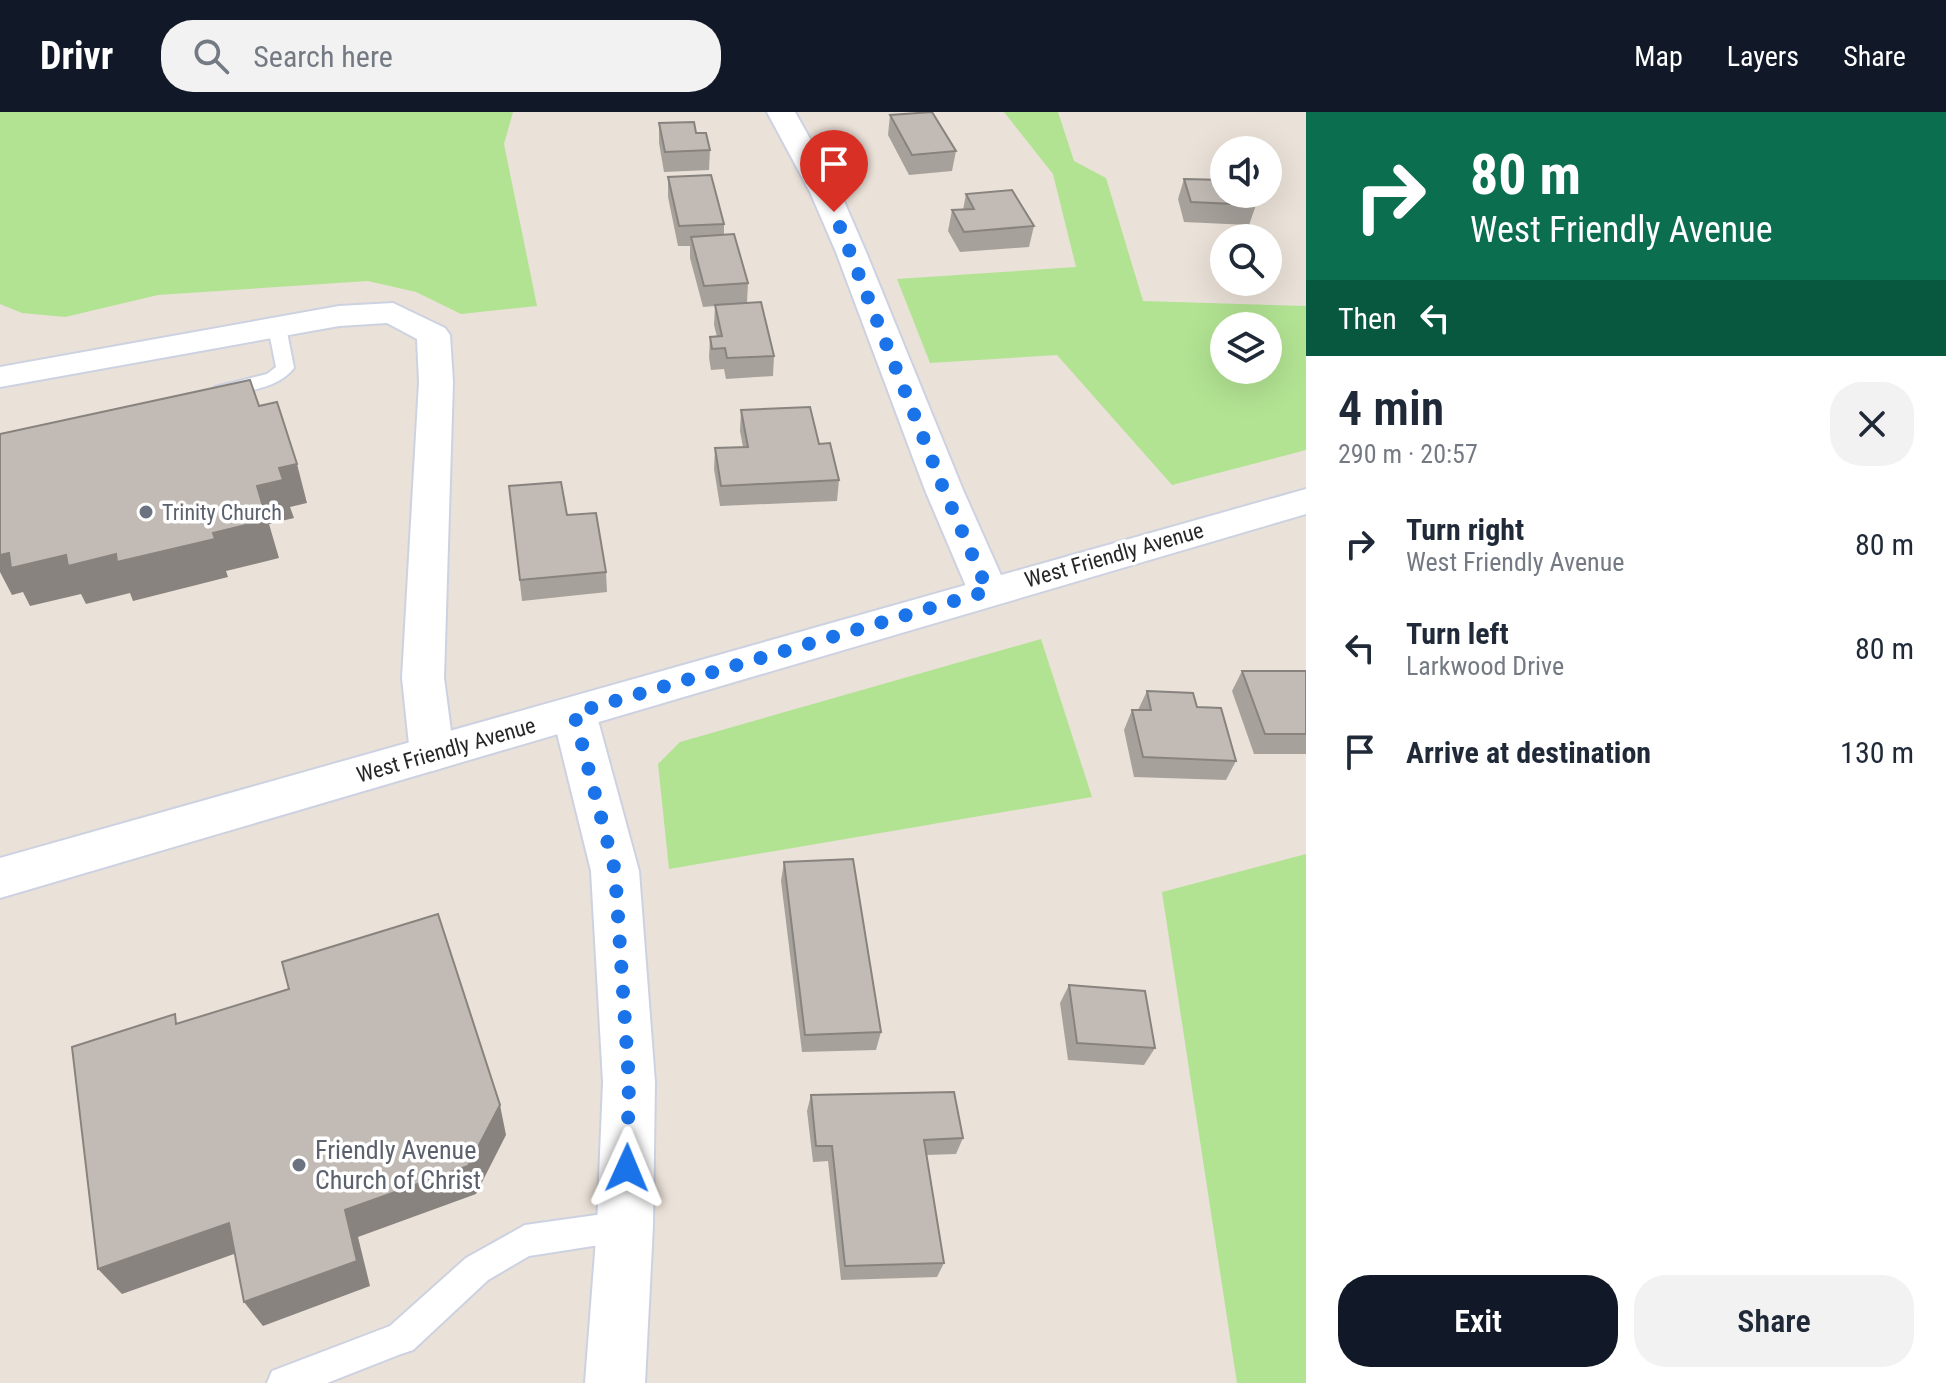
<!DOCTYPE html>
<html lang="en">
<head>
<meta charset="utf-8">
<style>
	:root { --surface:#fff; --page:#f2f2f3; --text:#1f2937; --muted:#747a83; --accent:#111827 }
	body { margin:0; font-family:"Roboto Condensed",sans-serif; background:var(--page); color:var(--text); height:100vh; display:flex; flex-direction:column; font-size:30px; white-space:nowrap }
	* { box-sizing:border-box; margin:0 }
	p { font-size:26px; color:var(--muted) }
	.icon { flex:none; width:44px; height:44px; fill:none; stroke:currentColor; stroke-width:2; stroke-linecap:round; stroke-linejoin:round }
	.map { position:relative; flex:1; overflow:hidden }
	.panel { display:flex; flex-direction:column; background:var(--surface); width:640px }
	.panel>* { flex:none }
	.guide { background:#0b6e4f; color:#fff; overflow:hidden }
	.buttons { position:absolute; left:1210px; top:24px; display:grid; gap:16px }
	.buttons a { display:grid; place-items:center; width:72px; height:72px; border-radius:50%; background:var(--surface); box-shadow:0 8px 32px #0002; font-size:40px }
	.pin { position:absolute; display:grid; place-items:center; width:68px; height:68px; color:#fff; margin:-82px -34px; border-radius:50% 50% 50% 0; rotate:-45deg; box-shadow:0 0 8px #0007 }
	.pin .icon { rotate:45deg }
	.me { position:absolute; width:88px; margin:-44px; rotate:1deg; stroke-linejoin:round; filter:drop-shadow(0 0 6px #0008) }
	.turn { display:flex; align-items:center; gap:28px; height:168px; padding:0 32px; font-size:36px }
	.turn .icon { width:104px; height:104px; stroke-width:2.5 }
	.turn b { display:block; font-size:56px; line-height:68px }
	.then { display:flex; align-items:center; height:76px; padding:0 32px; background:#0003; gap:16px; font-size:30px }
	.round { display:grid; place-items:center; flex:none; width:84px; height:84px; border-radius:32px; background:var(--page) }
	.overview { display:flex; align-items:center; justify-content:space-between; height:136px; padding:0 32px }
	h1 { font-size:48px; font-weight:600; line-height:60px }
	.button { display:flex; gap:16px; margin-top:auto; padding:16px 32px }
	.button a { flex:1; height:92px; border-radius:32px; background:var(--accent); color:#fff; font-size:32px; font-weight:600; line-height:92px; text-align:center }
	.button a+a { background:var(--page); color:var(--text) }
	ul { padding:0; list-style:none }
	li { display:flex; align-items:center; gap:24px; height:104px; padding:0 32px }
	li div { flex:1 }
	li b { display:block; font-size:30px }
	li em { font-style:normal }
	header { display:flex; align-items:center; gap:48px; box-sizing:border-box; height:112px; padding:0 40px; background:var(--accent); color:#fff }
	header strong { font-size:38px }
	nav { display:flex; gap:44px; margin-inline-start:auto; font-size:28px }
	.search { width:560px; height:72px; background:var(--page); display:flex; align-items:center; gap:20px; box-sizing:border-box; padding:0 28px; border-radius:32px; color:var(--muted); font-size:30px }
	main { display:flex; flex:1; min-height:0 }
	.map>svg:first-child { display:block }
</style>
</head>
<body>
<header>
<strong>Drivr</strong>
<div class="search"><svg class="icon" aria-label="search" viewBox="0 0 24 24"><circle cx="10" cy="10" r="6"/><path d="M15 15l6 6"/></svg>Search here</div>
<nav><a>Map</a><a>Layers</a><a>Share</a></nav>
</header>
<main>
<div class="map">
<svg width="1306" height="1271" viewBox="0 0 1306 1271">
	<rect width="100%" height="100%" fill="#eae1d8"/>
	<!-- green -->
	<g fill="#b2e392" fill-rule="evenodd">
		<path d="M 0,0 L 513,0 L 504,32 L 537,194 L 461,202 L 416,180 L 368,169 L 158,183 L 65,205 L 22,201 L 0,192 Z"/>
		<path d="M 1004,0 L 1058,0 L 1074,49 L 1106,66 L 1143,189 L 1306,194 L 1306,338 L 1172,373 L 1057,243 L 930,251 L 897,167 L 1076,155 L 1053,62 ZM 1268,214 L 1268,258 L 1224,258 L 1224,214 Z"/>
		<path d="M 1041,527 L 1092,685 L 669,757 L 658,652 L 680,630 Z"/>
		<path d="M 1306,742 L 1306,1271 L 1237,1271 L 1162,780 Z"/>
	</g>
	<g fill="none" stroke-linecap="round" stroke-linejoin="round">
		<defs>
			<g id="lane">
				<path d="M 277,210 L 286,215 L 294,256 C 278,277 247,278 222,285 L 215,283 L 213,279 L 215,275 L 267,262 L 276,255 L 268,215 Z"/>
				<path d="M 625,1099 L 636,1103 L 640,1114 L 636,1125 L 625,1129 L 529,1144 L 488,1168 L 413,1238 L 401,1242 L 327,1271 L 267,1271 L 272,1259 L 390,1214 L 466,1146 L 525,1113 Z"/>
			</g>
			<g id="street">
				<path d="M 767,0 L 795,0 L 840,80 L 866,140 L 963,378 L 1008,479 L 1002,489 L 988,493 L 974,489 L 968,479 L 925,378 L 836,140 L 810,80 Z"/>
				<path d="M 393,191 L 445,216 L 450,223 L 453,270 L 444,566 L 454,642 L 448,654 L 432,659 L 416,654 L 410,642 L 402,566 L 419,270 L 417,227 L 387,211 L 339,214 L 0,275 L 0,255 L 339,194 Z"/>
				<path d="M 574,585 L 589,589 L 596,601 L 639,759 L 655,970 L 653,1114 L 645,1271 L 585,1271 L 597,1114 L 603,970 L 591,759 L 552,601 L 559,589 Z"/>
			</g>
			<path id="secondary" d="M 1306,377 L 1306,402 L 0,786 L 0,746 Z"/>
		</defs>
		<!-- lane casing -->
		<use href="#lane" stroke="#cdd2e1" stroke-width="4"/>
		<!-- street casing -->
		<use href="#street" stroke="#cdd2e1" stroke-width="4"/>
		<!-- secondary casing -->
		<use href="#secondary" stroke="#cdd2e1" stroke-width="4"/>
		<!-- lane -->
		<use href="#lane" fill="#fff" fill-rule="evenodd"/>
		<!-- street -->
		<use href="#street" fill="#fff" fill-rule="evenodd"/>
		<!-- secondary -->
		<use href="#secondary" fill="#fff" fill-rule="evenodd"/>
	</g>
	<!-- wall -->
	<g fill="#a7a19c">
		<path d="M 890,3 L 956,39 L 952,59 L 909,63 L 888,23 Z"/>
		<path d="M 659,11 L 696,21 L 710,38 L 709,58 L 664,60 L 659,31 Z"/>
		<path d="M 668,65 L 724,112 L 724,123 L 748,171 L 747,191 L 774,244 L 773,264 L 726,267 L 724,257 L 711,258 L 709,246 L 710,225 L 717,225 L 714,213 L 715,194 L 703,195 L 690,146 L 690,134 L 678,134 L 668,85 Z"/>
		<path d="M 1184,67 L 1256,93 L 1249,113 L 1184,110 L 1178,87 Z"/>
		<path d="M 966,82 L 1034,114 L 1029,135 L 960,140 L 948,119 L 952,98 L 963,98 Z"/>
		<path d="M 741,298 L 819,332 L 839,368 L 837,389 L 720,394 L 714,357 L 715,336 L 743,335 L 740,319 Z"/>
		<path d="M 509,374 L 567,403 L 606,460 L 607,480 L 522,489 Z"/>
		<path d="M 1242,559 L 1306,559 L 1306,642 L 1254,642 L 1232,579 Z"/>
		<path d="M 1147,579 L 1197,595 L 1236,649 L 1226,668 L 1134,665 L 1124,618 L 1132,598 L 1138,598 Z"/>
		<path d="M 784,750 L 881,920 L 876,938 L 802,940 L 781,769 Z"/>
		<path d="M 1069,873 L 1155,936 L 1144,953 L 1068,948 L 1060,891 Z"/>
		<path d="M 811,983 L 963,1026 L 956,1042 L 927,1043 L 944,1151 L 937,1165 L 841,1168 L 828,1049 L 813,1050 L 807,999 Z"/>
	</g>
	<!-- shaded-wall -->
	<g fill="#88837f">
		<path d="M 297,352 L 307,391 L 290,395 L 294,406 L 269,412 L 279,446 L 226,459 L 228,465 L 133,489 L 130,481 L 86,492 L 81,482 L 30,494 L 23,480 L 12,483 L 0,460 L 0,443 L 9,441 L 66,443 L 213,421 L 257,374 L 279,356 Z"/>
		<path d="M 500,993 L 506,1023 L 476,1082 L 358,1125 L 370,1174 L 263,1214 L 244,1190 L 345,1098 Z"/>
		<path d="M 229,1111 L 248,1137 L 122,1182 L 98,1157 Z"/>
	</g>
	<!-- building -->
	<g fill="#c2bbb5" stroke="#88837f" stroke-width="2">
		<path d="M 932,0 L 956,39 L 912,43 L 890,3 Z"/>
		<path d="M 694,10 L 696,21 L 706,21 L 710,38 L 665,40 L 659,11 Z"/>
		<path d="M 711,63 L 724,112 L 679,114 L 668,65 Z"/>
		<path d="M 1184,67 L 1224,68 L 1224,82 L 1252,82 L 1256,93 L 1191,90 Z"/>
		<path d="M 1012,78 L 1034,114 L 964,120 L 952,98 L 974,97 L 966,82 Z"/>
		<path d="M 734,122 L 748,171 L 704,174 L 691,125 Z"/>
		<path d="M 761,190 L 774,244 L 727,246 L 725,236 L 712,237 L 710,225 L 722,224 L 715,193 Z"/>
		<path d="M 250,268 L 259,294 L 277,290 L 297,352 L 279,356 L 283,368 L 257,374 L 267,408 L 213,421 L 215,427 L 117,450 L 116,442 L 68,454 L 66,443 L 11,456 L 9,441 L 0,443 L 0,322 Z"/>
		<path d="M 810,295 L 819,332 L 830,331 L 839,368 L 721,374 L 715,336 L 748,335 L 741,298 Z"/>
		<path d="M 561,370 L 567,403 L 596,401 L 606,460 L 520,468 L 509,374 Z"/>
		<path d="M 1242,559 L 1306,559 L 1306,622 L 1265,622 Z"/>
		<path d="M 1147,579 L 1193,581 L 1197,595 L 1221,596 L 1236,649 L 1143,645 L 1132,598 L 1151,598 Z"/>
		<path d="M 853,747 L 881,920 L 805,923 L 784,750 Z"/>
		<path d="M 438,802 L 500,993 L 468,1054 L 345,1098 L 357,1149 L 244,1190 L 229,1111 L 98,1157 L 72,935 L 175,902 L 176,912 L 289,877 L 282,850 Z"/>
		<path d="M 1069,873 L 1145,879 L 1155,936 L 1077,931 Z"/>
		<path d="M 954,980 L 963,1026 L 924,1028 L 944,1151 L 845,1154 L 832,1034 L 816,1034 L 811,983 Z"/>
	</g>
	<g fill="none" stroke-linecap="round" stroke-linejoin="round">
		<!-- route -->
		<path stroke="#1a73e8" stroke-width="14" stroke-dasharray="0 25.2" d="M 627,1056 L 629,970 L 615,759 L 574,601 L 988,479 L 944,378 L 834,100"/>
	</g>
	<!-- markers -->
	<g fill="#6b7280" stroke="#fff" stroke-width="3">
		<circle cx="146" cy="400" r="8"/>
		<circle cx="299" cy="1053" r="8"/>
	</g>
	<g text-anchor="middle" dominant-baseline="central" stroke-width="7" stroke-linejoin="round" paint-order="stroke">
		<!-- worship labels -->
		<g font-size="22" fill="#5b616d" stroke="#fff" text-anchor="start">
			<text x="162" y="400">Trinity Church</text>
		</g>
		<!-- street labels -->
		<g font-size="22" fill="#272727" stroke="#fff">
			<text transform="translate(1114 443) rotate(-16)">West Friendly Avenue</text>
			<text transform="translate(446 638) rotate(-16)">West Friendly Avenue</text>
		</g>
		<!-- near-worship labels -->
		<g font-size="26" fill="#5b616d" stroke="#fff" text-anchor="start">
			<text x="315" y="1038">Friendly Avenue<tspan x="315" dy="30">Church of Christ</tspan></text>
		</g>
	</g>
</svg>
<div class="buttons">
<a><svg class="icon" aria-label="sound" viewBox="0 0 24 24"><path d="M4 9h4l5-4v14l-5-4H4zM17 9q2 3 0 6"/></svg></a>
<a><svg class="icon" aria-label="search" viewBox="0 0 24 24"><circle cx="10" cy="10" r="6"/><path d="M15 15l6 6"/></svg></a>
<a><svg class="icon" aria-label="layers" viewBox="0 0 24 24"><path d="M12 4l9 5-9 5-9-5zM3 14l9 5 9-5"/></svg></a>
</div>
<div class="pin" style="left:834px;top:100px;background:#d93025"><svg class="icon" aria-label="arrive" viewBox="0 0 24 24"><path d="M6 21V4h12l-3 4 3 4H6"/></svg></div>
<svg class="me" style="left:627px;top:1056px" viewBox="-20 -20 40 40"><path d="M0-17L14 15 0 8-14 15z" fill="#1a73e8" stroke="#fff" stroke-width="4"/></svg>
</div>
<section class="panel">
<div class="guide">
<div class="turn"><svg class="icon" aria-label="right" viewBox="0 0 24 24"><path d="M7 20v-9h11M14 6l5 5-5 5"/></svg><div><b>80 m</b>West Friendly Avenue</div></div>
<div class="then">Then<svg class="icon" aria-label="left" viewBox="0 0 24 24"><path d="M17 20v-9H6M10 6l-5 5 5 5"/></svg></div>
</div>
<div class="overview"><div><h1>4 min</h1><p>290 m · 20:57</p></div><a class="round"><svg class="icon" aria-label="close" viewBox="0 0 24 24"><path d="M6 6l12 12M18 6L6 18"/></svg></a></div>
<ul>
<li><svg class="icon" aria-label="right" viewBox="0 0 24 24"><path d="M7 20v-9h11M14 6l5 5-5 5"/></svg><div><b>Turn right</b><p>West Friendly Avenue</p></div><em>80 m</em></li>
<li><svg class="icon" aria-label="left" viewBox="0 0 24 24"><path d="M17 20v-9H6M10 6l-5 5 5 5"/></svg><div><b>Turn left</b><p>Larkwood Drive</p></div><em>80 m</em></li>
<li><svg class="icon" aria-label="arrive" viewBox="0 0 24 24"><path d="M6 21V4h12l-3 4 3 4H6"/></svg><div><b>Arrive at destination</b></div><em>130 m</em></li>
</ul>
<div class="button"><a>Exit</a><a>Share</a></div>
</section>
</main>
</body>
</html>
